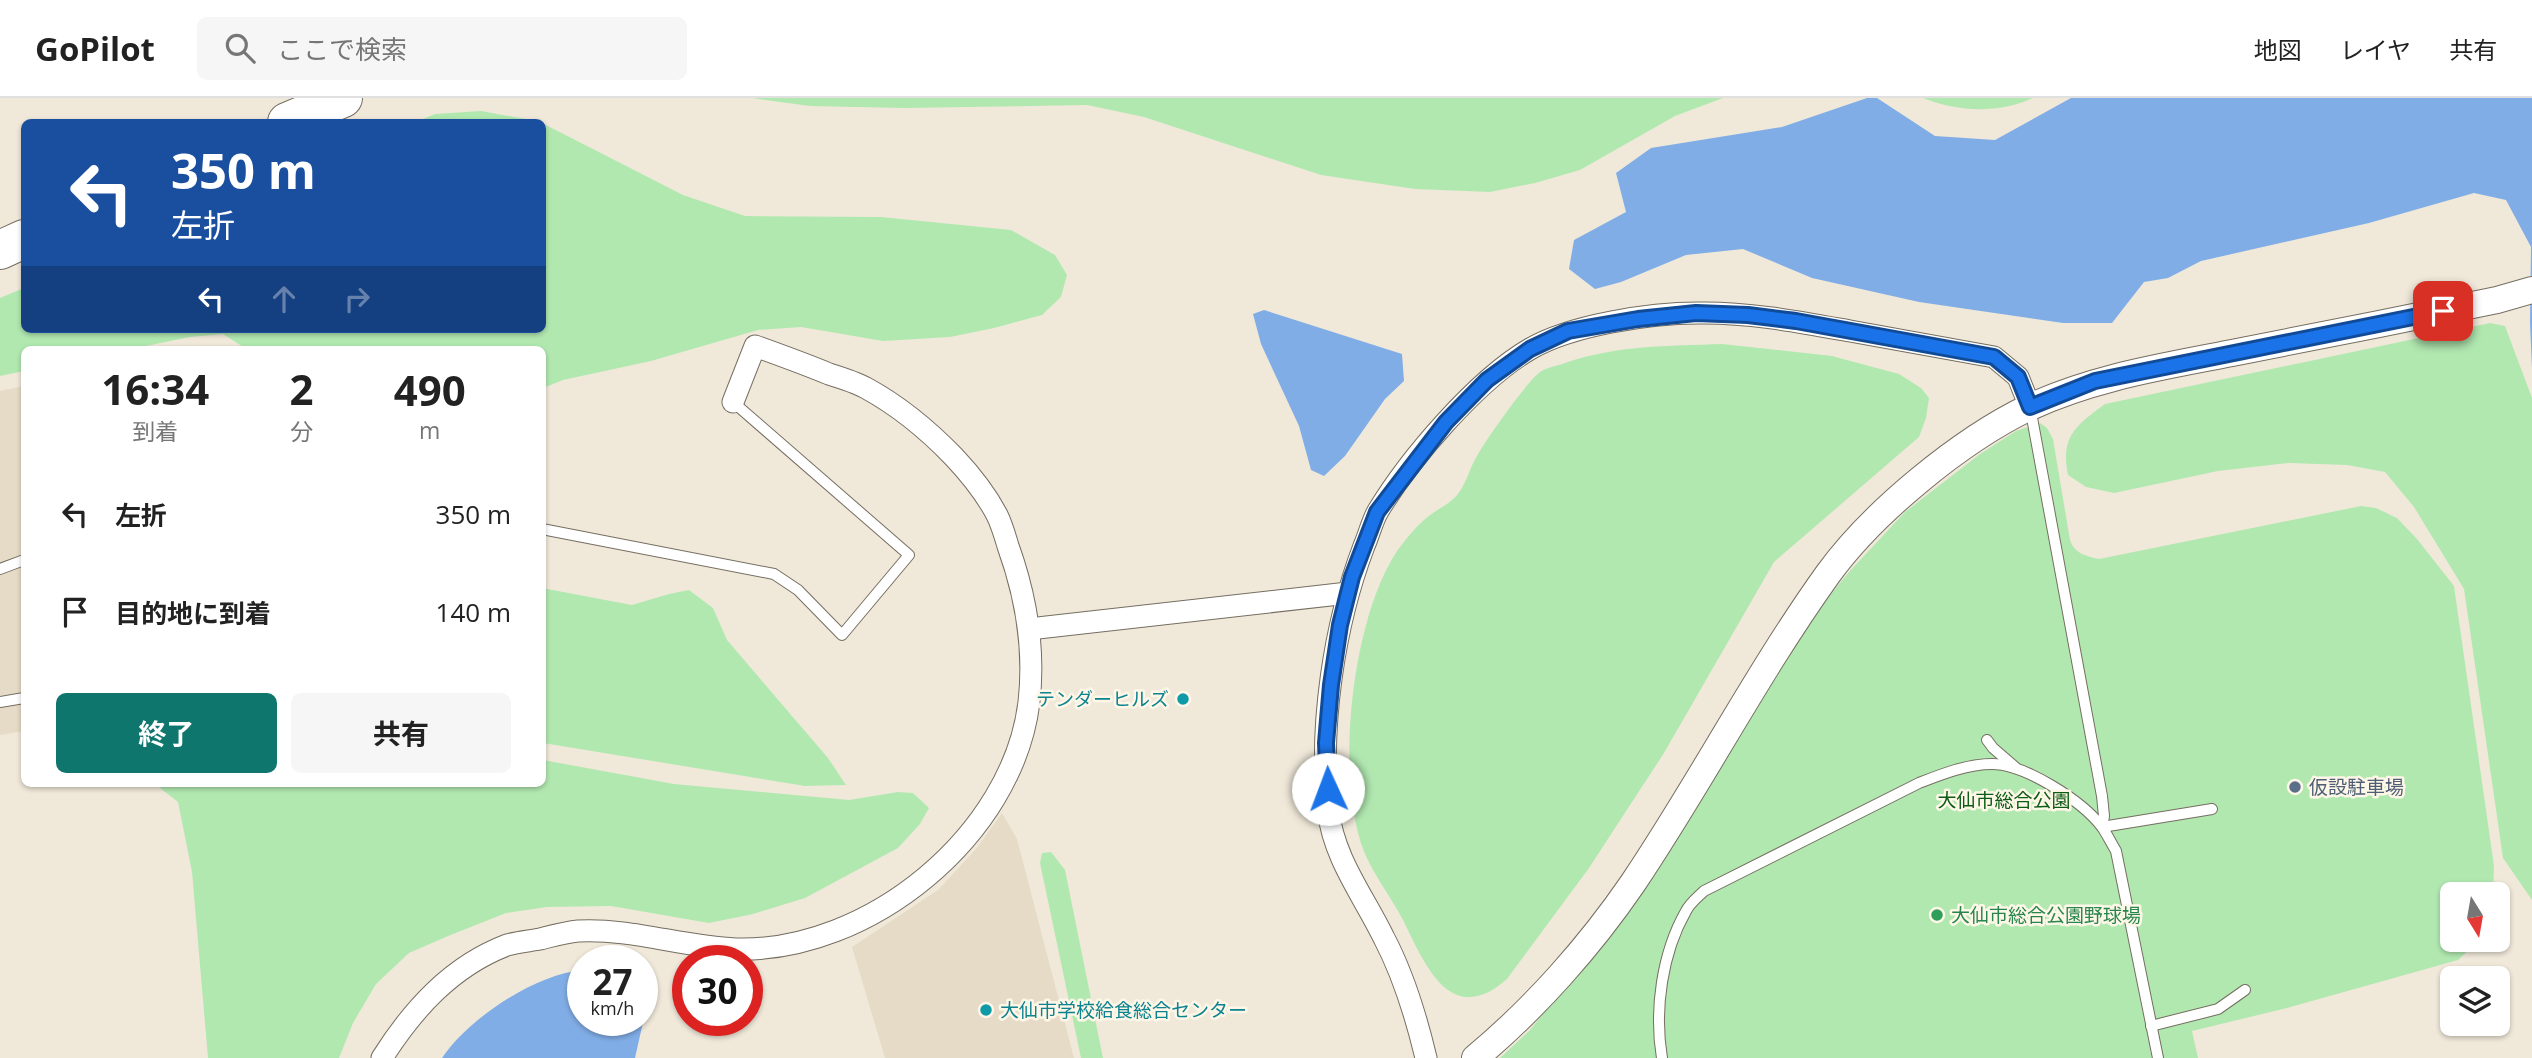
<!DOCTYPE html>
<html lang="ja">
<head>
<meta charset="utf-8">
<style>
	:root { --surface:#fff; --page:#f6f6f6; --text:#222; --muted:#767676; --line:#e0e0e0; --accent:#0f766e }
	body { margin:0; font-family:"Open Sans","Noto Sans JP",sans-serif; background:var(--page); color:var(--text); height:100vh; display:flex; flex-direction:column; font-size:26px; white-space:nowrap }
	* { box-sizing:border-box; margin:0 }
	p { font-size:23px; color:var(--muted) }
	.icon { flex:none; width:38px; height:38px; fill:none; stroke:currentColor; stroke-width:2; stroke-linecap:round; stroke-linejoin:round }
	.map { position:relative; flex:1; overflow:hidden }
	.details { position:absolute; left:21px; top:248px; width:525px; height:441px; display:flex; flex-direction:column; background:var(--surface); border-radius:10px; box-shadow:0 2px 5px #0004 }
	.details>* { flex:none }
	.banner { position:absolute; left:21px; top:21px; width:525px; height:214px; border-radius:10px; box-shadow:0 2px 5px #0004; background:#1a4fa0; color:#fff; overflow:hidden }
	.needle { width:46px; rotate:169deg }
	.tools { position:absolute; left:2440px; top:784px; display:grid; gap:14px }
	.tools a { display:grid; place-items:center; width:70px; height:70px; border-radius:10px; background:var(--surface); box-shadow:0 2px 5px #0004; font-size:35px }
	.speed { position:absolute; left:567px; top:847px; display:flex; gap:14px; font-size:35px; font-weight:700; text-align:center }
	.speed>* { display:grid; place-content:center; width:91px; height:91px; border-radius:50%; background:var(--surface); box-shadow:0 2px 5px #0004; line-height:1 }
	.speed small { font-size:18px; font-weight:400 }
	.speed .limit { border:10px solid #d22; background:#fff; color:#111 }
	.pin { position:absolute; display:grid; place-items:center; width:60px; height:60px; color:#fff; margin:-30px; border-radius:14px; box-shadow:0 4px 10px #0006 }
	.me { position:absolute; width:77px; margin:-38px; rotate:358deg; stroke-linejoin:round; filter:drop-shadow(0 0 5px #0008) }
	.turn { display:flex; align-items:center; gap:24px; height:147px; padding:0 35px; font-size:32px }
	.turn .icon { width:91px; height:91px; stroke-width:2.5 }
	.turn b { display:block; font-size:49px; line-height:60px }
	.lanes { display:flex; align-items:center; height:66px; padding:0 35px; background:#0003; justify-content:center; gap:35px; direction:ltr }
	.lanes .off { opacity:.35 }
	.eta { display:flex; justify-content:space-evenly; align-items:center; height:119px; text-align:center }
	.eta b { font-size:42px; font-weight:700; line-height:49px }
	.action { display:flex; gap:14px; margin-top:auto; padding:14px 35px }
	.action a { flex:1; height:80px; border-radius:10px; background:var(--accent); color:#fff; font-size:28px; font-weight:700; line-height:80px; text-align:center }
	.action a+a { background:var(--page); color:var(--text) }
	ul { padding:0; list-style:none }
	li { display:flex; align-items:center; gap:21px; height:98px; padding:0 35px }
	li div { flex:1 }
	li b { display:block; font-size:26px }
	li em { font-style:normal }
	header { display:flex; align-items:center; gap:42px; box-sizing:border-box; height:98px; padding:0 35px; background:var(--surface); border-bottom:2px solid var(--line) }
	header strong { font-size:33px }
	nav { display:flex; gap:38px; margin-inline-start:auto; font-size:24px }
	.search { width:490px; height:63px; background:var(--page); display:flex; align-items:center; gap:18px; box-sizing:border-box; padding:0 24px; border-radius:10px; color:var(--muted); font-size:26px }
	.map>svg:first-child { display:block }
</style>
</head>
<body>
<header>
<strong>GoPilot</strong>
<div class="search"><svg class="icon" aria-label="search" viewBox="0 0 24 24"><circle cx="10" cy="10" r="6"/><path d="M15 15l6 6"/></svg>ここで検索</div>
<nav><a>地図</a><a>レイヤ</a><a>共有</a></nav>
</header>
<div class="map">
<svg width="2532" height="960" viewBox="0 0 2532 960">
	<rect width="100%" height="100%" fill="#f0e9da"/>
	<!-- built -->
	<g fill="#e6dbc7">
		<path d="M 24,288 L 24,633 L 0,637 L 0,293 Z"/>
		<path d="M 1002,715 L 1017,741 L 1074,960 L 885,960 L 852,849 L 938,792 L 976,751 Z"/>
	</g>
	<!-- green -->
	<g fill="#b1e8b0">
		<path d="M 752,0 L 1723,0 L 1675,18 L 1580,72 L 1535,85 L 1490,94 L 1415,91 L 1321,77 L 1144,19 L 1087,7 L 904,10 L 810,8 Z"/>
		<path d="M 1923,0 L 2033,0 C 1998,16 1958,14 1923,0 Z"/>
		<path d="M 481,13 L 542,24 L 416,24 L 435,16 Z"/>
		<path d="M 542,25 L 683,97 L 745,118 L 881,119 L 1011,132 L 1055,157 L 1067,177 L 1061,199 L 1042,217 L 994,230 L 950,239 L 883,243 L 801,229 L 758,232 L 651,263 L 563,282 L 543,290 L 542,252 L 248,252 L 223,236 L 190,239 L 126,252 L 24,252 L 24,273 L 0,278 L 0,200 L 24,190 L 24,231 L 542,231 Z"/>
		<path d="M 2490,225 L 2505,228 L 2532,300 L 2532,802 L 2503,760 L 2464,491 L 2414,409 L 2385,374 L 2347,367 L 2289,365 L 2218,373 L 2114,395 L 2086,389 L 2068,377 C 2060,339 2076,327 2105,306 Z"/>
		<path d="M 1722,246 L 1832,258 L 1899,276 L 1921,290 L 1929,300 L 1926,320 L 1919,339 L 1774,464 L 1664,655 L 1589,770 L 1507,881 C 1451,930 1426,869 1404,824 C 1392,800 1373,777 1363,751 C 1335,674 1352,521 1397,453 C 1406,441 1417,427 1429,418 C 1439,410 1450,406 1458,396 C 1467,384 1469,371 1477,358 C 1485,343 1528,282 1540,274 C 1547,269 1558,268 1565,265 C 1618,247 1667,248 1722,246 Z"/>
		<path d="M 2040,325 L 2047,330 L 2053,341 L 2070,442 C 2075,456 2086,458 2099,461 L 2361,408 L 2376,410 L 2397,420 L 2417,441 L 2454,488 L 2494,768 L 2493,796 L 2452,796 L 2452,842 L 2479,842 L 2458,862 L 2287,910 L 2192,933 L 2198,960 L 1500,960 L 1529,933 L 1600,848 L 1817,513 L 1849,474 L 1905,414 L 1980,356 L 2016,333 Z"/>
		<path d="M 542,490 L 632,507 L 669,496 L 689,492 L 713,510 L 727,542 L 828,660 L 846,687 L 805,688 L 543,645 Z"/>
		<path d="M 543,662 L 674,686 L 849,702 L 898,694 L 913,695 L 929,710 L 920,726 L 898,750 L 805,800 L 753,816 L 709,825 L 611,808 L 547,809 L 506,815 L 448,838 L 409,855 L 376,886 L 353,925 L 339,960 L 208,960 L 192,774 L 178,704 L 155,686 L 542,686 Z"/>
		<path d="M 1051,754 L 1065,772 L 1103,960 L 1081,960 L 1040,765 L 1042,755 Z"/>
	</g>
	<!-- water -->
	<g fill="#81ade6">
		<path d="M 1867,0 L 1877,0 L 1935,38 L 1995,42 L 2071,0 L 2532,0 L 2532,271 L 2530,225 L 2531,149 L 2506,102 L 2474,95 L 2369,125 L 2201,163 L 2168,180 L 2144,184 L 2112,225 L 2063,225 L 1919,204 L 1812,180 L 1743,151 L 1686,157 L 1621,184 L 1595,191 L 1569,171 L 1574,142 L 1626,114 L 1616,75 L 1651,50 L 1782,29 Z"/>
		<path d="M 1264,212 L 1402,256 L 1404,283 L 1385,301 L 1345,358 L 1324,378 L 1311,372 L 1299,328 L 1261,246 L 1253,216 Z"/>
		<path d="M 583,872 L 583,922 L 642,922 L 642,873 L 654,875 L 635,960 L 442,960 C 468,921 535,876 583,872 Z"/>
	</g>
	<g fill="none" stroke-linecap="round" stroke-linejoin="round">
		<defs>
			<g id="service">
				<path d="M 2030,309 L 2102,698 L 2104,718 L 2102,729 L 2212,711"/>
				<path d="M 542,431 L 774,476 L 798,492 L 842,537 L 909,457 L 733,304"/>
				<path d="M 0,471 L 24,462"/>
				<path d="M 0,604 L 24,600"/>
				<path d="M 1987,642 L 1993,650 L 2015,669"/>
				<path d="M 2151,928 L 2218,911 L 2245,892"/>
				<path d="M 1662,960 C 1654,912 1662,855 1686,813 C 1690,805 1698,799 1704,793 L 1919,685 C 1942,676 1967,666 1992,666 C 2025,666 2082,703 2102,729 C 2107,736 2111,745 2116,753 L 2158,960"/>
			</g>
			<g id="minor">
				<path d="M 1029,531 L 1348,495"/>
				<path d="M 382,960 C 413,911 452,868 507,847 C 517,844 529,843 540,841 C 552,838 566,834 578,833 C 631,830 683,849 736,851 C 869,855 1013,737 1029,604 C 1035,551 1026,498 1008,448 C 1005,438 1002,427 997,417 C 986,396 970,376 954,359 C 928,332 899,308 866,290 C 855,284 842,280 829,276 C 805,266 780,257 755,248 L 733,304"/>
				<path d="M 1426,960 C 1416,918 1404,878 1384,840 C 1363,797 1334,761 1328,712 C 1319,628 1334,527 1364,448 C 1369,437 1372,423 1378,413 C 1410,360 1477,282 1530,251 C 1571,227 1650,215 1698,215 C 1749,214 1800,224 1850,233 C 1898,242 1946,250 1994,259 L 2018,279 L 2030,309"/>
			</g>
			<path id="tertiary" d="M 1475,960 C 1534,911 1590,848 1633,785 C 1701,684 1757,575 1828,476 C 1873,414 1961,342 2030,309 C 2095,279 2162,269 2232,255 C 2320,238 2409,220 2497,202 L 2532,192"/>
			<g id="motorway">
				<path d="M 287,24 L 343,0"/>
				<path d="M 0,152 L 24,141"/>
			</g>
		</defs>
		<!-- service casing -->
		<use href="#service" stroke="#756e61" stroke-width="12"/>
		<!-- minor casing -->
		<use href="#minor" stroke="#756e61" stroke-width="23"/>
		<!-- tertiary casing -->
		<use href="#tertiary" stroke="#756e61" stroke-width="28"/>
		<!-- motorway casing -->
		<use href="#motorway" stroke="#756e61" stroke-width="40"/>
		<!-- service -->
		<use href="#service" stroke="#fff" stroke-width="10"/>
		<!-- minor -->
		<use href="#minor" stroke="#fff" stroke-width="21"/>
		<!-- tertiary -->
		<use href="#tertiary" stroke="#fff" stroke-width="26"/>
		<!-- motorway -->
		<use href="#motorway" stroke="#fff" stroke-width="38"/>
	</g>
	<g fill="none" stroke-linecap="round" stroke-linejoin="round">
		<defs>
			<path id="route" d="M 1328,691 L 1326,645 L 1331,587 L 1340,527 L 1352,479 L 1377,414 L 1446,324 L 1487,282 L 1530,251 L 1568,233 L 1638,221 L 1696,215 L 1748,217 L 1796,223 L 1994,259 L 2018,279 L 2030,309 L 2095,283 L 2443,213"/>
		</defs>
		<!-- route casing -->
		<use href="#route" stroke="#114b97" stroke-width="18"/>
		<!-- route -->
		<use href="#route" stroke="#1a73e8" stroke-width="12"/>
	</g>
	<!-- markers -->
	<g fill="#0f9aa8" stroke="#fef7e8" stroke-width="2.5">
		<circle cx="1183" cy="601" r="7"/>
		<circle cx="986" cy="912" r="7"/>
	</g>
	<circle fill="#5c6f8a" stroke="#fef7e8" stroke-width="2.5" cx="2295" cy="689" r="7"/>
	<circle fill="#2e9e5b" stroke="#fef7e8" stroke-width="2.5" cx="1937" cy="817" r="7"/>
	<g text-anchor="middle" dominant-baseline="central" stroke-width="5" stroke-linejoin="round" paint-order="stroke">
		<!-- culture labels -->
		<g font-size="19" fill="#0d838f" stroke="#fef7e8" text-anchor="end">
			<text x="1169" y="601">テンダーヒルズ</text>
			<text x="1000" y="912" text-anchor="start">大仙市学校給食総合センター</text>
		</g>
		<!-- service labels -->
		<g font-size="19" fill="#4e5e75" stroke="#fef7e8" text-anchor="start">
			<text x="2309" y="689">仮設駐車場</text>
		</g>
		<!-- park labels -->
		<g font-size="19" fill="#0c5c16" stroke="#fef7e8">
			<text x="2004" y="702">大仙市総合公園</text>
		</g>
		<!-- leisure labels -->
		<g font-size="19" fill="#27864d" stroke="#fef7e8" text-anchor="start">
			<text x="1951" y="817">大仙市総合公園野球場</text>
		</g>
	</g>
</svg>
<div class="tools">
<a><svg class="needle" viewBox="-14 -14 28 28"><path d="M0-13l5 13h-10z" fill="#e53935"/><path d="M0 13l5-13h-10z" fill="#767676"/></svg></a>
<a><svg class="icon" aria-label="layers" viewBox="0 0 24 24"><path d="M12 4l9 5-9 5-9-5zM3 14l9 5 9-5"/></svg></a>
</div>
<div class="speed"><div>27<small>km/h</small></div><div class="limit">30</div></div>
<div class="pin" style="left:2443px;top:213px;background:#d93025"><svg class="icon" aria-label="arrive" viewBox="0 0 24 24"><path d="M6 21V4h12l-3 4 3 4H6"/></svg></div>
<svg class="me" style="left:1328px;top:691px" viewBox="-20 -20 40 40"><circle r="19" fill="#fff"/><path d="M0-13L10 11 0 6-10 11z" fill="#1a73e8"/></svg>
<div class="banner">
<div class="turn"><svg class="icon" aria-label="left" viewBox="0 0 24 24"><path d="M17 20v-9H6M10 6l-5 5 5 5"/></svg><div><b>350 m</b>左折</div></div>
<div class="lanes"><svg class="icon" aria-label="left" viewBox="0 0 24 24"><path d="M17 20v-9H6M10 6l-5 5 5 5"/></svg><svg class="icon off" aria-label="ahead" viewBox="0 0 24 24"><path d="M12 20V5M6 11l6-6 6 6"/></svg><svg class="icon off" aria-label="right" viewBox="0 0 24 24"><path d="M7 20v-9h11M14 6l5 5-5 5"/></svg></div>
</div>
<section class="details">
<div class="eta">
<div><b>16:34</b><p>到着</p></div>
<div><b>2</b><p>分</p></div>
<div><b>490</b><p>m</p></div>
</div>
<ul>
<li><svg class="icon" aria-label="left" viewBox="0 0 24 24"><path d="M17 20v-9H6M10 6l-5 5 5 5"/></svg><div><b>左折</b></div><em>350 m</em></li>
<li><svg class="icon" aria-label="arrive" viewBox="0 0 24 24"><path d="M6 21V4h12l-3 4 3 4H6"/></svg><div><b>目的地に到着</b></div><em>140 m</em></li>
</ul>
<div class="action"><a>終了</a><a>共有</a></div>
</section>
</div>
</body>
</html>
